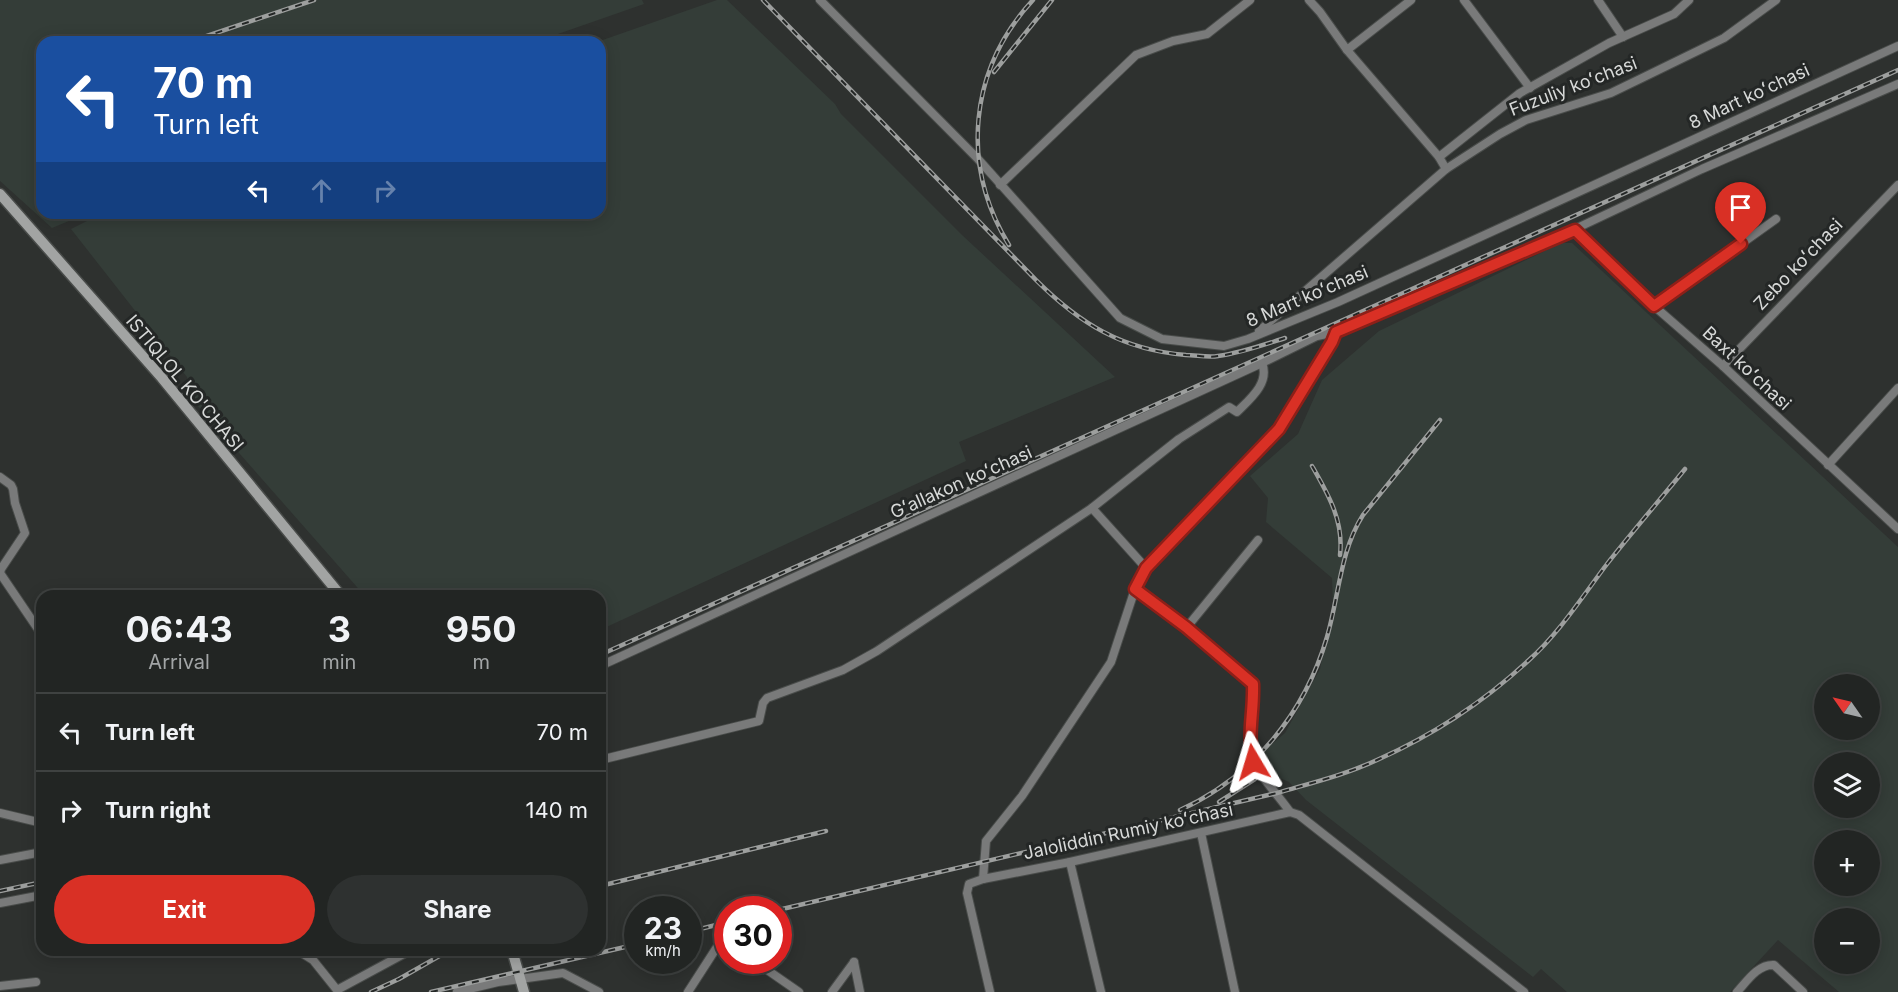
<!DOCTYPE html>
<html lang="en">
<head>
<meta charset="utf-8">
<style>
	:root { --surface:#222523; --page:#2e3130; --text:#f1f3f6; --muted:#a2a5a6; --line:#3f4241; --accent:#d93025 }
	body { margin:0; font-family:Inter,sans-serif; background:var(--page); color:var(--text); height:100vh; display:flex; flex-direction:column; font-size:22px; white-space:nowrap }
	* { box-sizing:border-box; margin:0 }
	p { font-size:20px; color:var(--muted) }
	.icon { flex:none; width:33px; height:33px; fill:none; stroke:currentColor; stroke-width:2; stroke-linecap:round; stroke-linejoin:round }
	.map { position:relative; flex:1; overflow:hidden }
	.side { position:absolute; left:36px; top:590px; width:570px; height:366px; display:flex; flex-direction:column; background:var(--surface); border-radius:18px; box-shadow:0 3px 15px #0003,0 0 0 2px var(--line) }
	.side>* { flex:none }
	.hud { position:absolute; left:36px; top:36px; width:570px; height:183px; border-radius:18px; box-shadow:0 3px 15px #0003,0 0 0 2px var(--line); background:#1a4fa0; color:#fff; overflow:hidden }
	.needle { width:39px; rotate:304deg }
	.controls { position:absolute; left:1814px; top:674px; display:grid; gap:12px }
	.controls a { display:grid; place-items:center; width:66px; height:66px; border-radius:50%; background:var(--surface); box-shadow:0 3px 15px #0003,0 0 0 2px var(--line); font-size:30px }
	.speed { position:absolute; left:624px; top:896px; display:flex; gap:12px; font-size:30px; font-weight:700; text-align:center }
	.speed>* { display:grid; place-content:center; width:78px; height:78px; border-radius:50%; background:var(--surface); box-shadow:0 3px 15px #0003,0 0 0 2px var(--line); line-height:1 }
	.speed small { font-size:15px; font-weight:400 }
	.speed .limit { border:9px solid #d22; background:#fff; color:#111 }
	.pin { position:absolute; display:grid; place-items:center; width:51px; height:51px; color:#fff; margin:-62px -26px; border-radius:50% 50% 50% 0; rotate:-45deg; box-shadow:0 0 6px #0007 }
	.pin .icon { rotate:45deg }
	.me { position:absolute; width:66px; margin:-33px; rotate:353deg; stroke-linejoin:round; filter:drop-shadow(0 0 4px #0008) }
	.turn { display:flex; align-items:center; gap:21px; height:126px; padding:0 18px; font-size:27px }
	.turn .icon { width:78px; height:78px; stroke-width:2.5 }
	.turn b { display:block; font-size:42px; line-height:51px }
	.lanes { display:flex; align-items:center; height:57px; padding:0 18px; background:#0003; justify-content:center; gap:30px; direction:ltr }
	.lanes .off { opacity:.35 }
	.eta { display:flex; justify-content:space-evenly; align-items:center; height:102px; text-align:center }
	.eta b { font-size:36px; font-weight:700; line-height:42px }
	.primary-button { display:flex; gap:12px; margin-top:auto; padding:12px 18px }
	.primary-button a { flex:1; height:69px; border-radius:36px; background:var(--accent); color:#fff; font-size:24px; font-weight:700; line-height:69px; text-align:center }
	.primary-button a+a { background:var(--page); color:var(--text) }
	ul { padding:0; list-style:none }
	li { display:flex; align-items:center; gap:18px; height:78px; padding:0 18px; border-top:2px solid var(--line) }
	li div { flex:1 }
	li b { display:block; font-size:22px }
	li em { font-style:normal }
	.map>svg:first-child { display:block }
</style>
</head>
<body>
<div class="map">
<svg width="1898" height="992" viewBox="0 0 1898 992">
	<rect width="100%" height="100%" fill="#2e312f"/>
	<!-- built -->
	<g fill="#343d38" fill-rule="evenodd">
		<path d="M 0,0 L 642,0 L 644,4 L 535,42 L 42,42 L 42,213 L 88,213 L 52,228 L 0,181 Z"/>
		<path d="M 717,0 L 727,0 L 835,104 L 841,114 L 962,235 L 1115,377 L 959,442 L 966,461 L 600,630 L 600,596 L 400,596 L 395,588 L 377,595 L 364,595 L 189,396 L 187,377 L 71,229 L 103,213 L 600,213 L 600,42 L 597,42 Z"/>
		<path d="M 1561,243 L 1572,243 L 1898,547 L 1898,992 L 1839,992 L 1778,940 L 1730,992 L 1567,992 L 1541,969 L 1533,977 L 1306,800 L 1289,782 L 1273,775 L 1258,756 L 1285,733 L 1320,669 L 1333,604 L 1332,578 L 1266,522 L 1268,498 L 1250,476 L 1298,434 L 1322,380 L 1379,331 ZM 1824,684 L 1869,684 L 1869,729 L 1824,729 ZM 1824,762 L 1869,762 L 1869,807 L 1824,807 ZM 1824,840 L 1869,840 L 1869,885 L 1824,885 ZM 1824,918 L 1869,918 L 1869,963 L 1824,963 Z"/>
	</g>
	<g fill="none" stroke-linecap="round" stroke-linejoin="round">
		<defs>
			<g id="minor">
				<path d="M 820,0 L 978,159 L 1120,318 L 1162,339 L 1224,346 L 1248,339 L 1338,302 L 1898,46"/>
				<path d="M 1309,0 L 1320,12 L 1347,50 L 1439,157 L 1446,169"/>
				<path d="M 1464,0 L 1530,88"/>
				<path d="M 1598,0 L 1623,37"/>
				<path d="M 1347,50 L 1411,0"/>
				<path d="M 1439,157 L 1520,93 L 1609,43 L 1674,14 L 1689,0"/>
				<path d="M 1000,185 L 1136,55 L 1173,41 L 1207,34 L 1250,0"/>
				<path d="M 1575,229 L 1654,306 L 1723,366 L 1898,529"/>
				<path d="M 1654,306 L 1776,219"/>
				<path d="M 1259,331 L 1446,169 L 1500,134 L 1526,120 L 1611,93 L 1642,78 L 1724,38 L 1776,0"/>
				<path d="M 1723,366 L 1898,185"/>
				<path d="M 1828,465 L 1898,388"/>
				<path d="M 0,477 L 11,485 L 13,489 L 15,503 L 25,533 L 1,569 L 0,573 L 42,635"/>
				<path d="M 1092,508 L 1146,568"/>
				<path d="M 1135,589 L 1187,627 L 1253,684 C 1254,708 1242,740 1254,763 C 1262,779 1279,796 1290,812"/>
				<path d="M 1187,627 L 1258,540"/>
				<path d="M 600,666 L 1262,363 L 1317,336 L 1336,332 L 1575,229 L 1702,169 L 1898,84"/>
				<path d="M 600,760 L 759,721 L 763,703 L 767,698 L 843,670 L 877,651 L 1092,508 L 1179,439 L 1229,407 L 1237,412 C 1250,399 1270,383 1262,363"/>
				<path d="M 0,813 L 42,823"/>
				<path d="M 1201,833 L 1235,992"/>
				<path d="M 0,860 L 42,852"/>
				<path d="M 1070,862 L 1101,992"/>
				<path d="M 983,879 L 986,841 L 1022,796 L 1111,662 L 1135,589 L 1146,568 L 1279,429 L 1332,342 L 1336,332"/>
				<path d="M 0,903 L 42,895"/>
				<path d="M 297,950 L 313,960 L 337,990 L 411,950"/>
				<path d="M 753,960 L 799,992"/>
				<path d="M 854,962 L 860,992"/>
				<path d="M 0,986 L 36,982"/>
				<path d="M 457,992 L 498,982 L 563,973 L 599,992"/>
				<path d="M 688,992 L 717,947 L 721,944 L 728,944"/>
				<path d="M 832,992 L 854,962"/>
				<path d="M 990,992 L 967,893 L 969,884 L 983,879 L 1070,862 L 1290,812 L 1299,815 L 1524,992"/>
				<path d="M 1737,992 C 1747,981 1758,964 1774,965 L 1803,992"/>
			</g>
			<g id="secondary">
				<path d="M 0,194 L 162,378 L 341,596"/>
				<path d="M 512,950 L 524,992"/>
			</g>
		</defs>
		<!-- minor casing -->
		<use href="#minor" stroke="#494c4a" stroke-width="10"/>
		<!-- secondary casing -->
		<use href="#secondary" stroke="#494c4a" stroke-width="13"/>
		<!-- minor -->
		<use href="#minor" stroke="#797a7a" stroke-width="8"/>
		<!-- secondary -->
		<use href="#secondary" stroke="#a2a4a3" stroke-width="10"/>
		<defs>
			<g id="rail">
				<path d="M 763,0 L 1036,280 C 1080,324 1123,350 1186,355 C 1196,355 1208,358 1218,356 C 1241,353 1263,345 1285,338"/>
				<path d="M 189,42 L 314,0"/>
				<path d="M 994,72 L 1052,0"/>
				<path d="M 1009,245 C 960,165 969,69 1033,0"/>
				<path d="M 1312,466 C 1328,494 1344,521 1340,555"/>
				<path d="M 600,655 L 1898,70"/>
				<path d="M 1219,802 L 1255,779"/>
				<path d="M 1180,810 C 1253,777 1305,713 1327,637 C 1339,596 1340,551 1363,515 L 1440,420"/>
				<path d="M 600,886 L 826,831"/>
				<path d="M 0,891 L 42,882"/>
				<path d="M 778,910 L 1277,793 C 1311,783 1345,775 1377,760 C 1431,736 1485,701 1529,660 C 1560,632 1582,597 1607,564 C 1632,532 1659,501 1685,469"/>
				<path d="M 688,932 L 728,922"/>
				<path d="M 371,992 L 399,979 L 450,950"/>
				<path d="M 431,992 L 638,944"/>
			</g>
		</defs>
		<!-- rail casing -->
		<use href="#rail" stroke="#9d9f9e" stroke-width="4.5"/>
		<!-- rail -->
		<use href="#rail" stroke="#242726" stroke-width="2" stroke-dasharray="7" stroke-linecap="butt"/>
	</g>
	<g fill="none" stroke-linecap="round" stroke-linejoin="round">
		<defs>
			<path id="route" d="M 1253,762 C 1247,732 1254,713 1253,684 L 1186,627 L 1135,589 L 1146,568 L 1279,429 L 1332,342 L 1336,332 L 1575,230 L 1654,306 L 1741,244"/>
		</defs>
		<!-- route casing -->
		<use href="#route" stroke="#8d1f18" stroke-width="15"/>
		<!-- route -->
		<use href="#route" stroke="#d93025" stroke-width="10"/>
	</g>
	<g text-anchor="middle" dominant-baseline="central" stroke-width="6" stroke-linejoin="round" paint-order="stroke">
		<!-- street labels -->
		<g font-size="18" fill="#d7d9d8" stroke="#242726">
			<text transform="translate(1573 86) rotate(-21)">Fuzuliy koʻchasi</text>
			<text transform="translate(1749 96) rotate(-25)">8 Mart koʻchasi</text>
			<text transform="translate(1798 264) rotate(-46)">Zebo koʻchasi</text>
			<text transform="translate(1307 296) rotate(-23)">8 Mart koʻchasi</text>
			<text transform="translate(1747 368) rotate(43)">Baxt koʻchasi</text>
			<text transform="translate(185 383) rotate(50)">ISTIQLOL KO'CHASI</text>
			<text transform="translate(961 482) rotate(-24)">Gʻallakon koʻchasi</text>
			<text transform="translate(1128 831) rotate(-12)">Jaloliddin Rumiy koʻchasi</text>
		</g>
	</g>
</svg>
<div class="controls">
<a><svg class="needle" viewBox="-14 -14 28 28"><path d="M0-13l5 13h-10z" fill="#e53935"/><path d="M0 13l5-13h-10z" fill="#a2a5a6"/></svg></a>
<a><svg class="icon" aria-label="layers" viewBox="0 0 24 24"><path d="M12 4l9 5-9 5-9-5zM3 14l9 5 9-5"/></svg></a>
<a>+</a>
<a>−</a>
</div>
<div class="speed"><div>23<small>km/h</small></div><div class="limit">30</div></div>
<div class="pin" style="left:1741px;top:244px;background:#d93025"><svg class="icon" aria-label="arrive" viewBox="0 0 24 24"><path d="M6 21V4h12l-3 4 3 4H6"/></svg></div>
<svg class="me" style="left:1253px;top:762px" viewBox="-20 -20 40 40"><path d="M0-17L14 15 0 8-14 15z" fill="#d93025" stroke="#fff" stroke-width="4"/></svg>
<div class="hud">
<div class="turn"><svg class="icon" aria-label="left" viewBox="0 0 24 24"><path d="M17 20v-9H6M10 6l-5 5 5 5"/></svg><div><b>70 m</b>Turn left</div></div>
<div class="lanes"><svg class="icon" aria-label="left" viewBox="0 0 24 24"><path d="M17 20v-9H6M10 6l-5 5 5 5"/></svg><svg class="icon off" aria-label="ahead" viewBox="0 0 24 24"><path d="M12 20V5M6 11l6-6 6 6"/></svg><svg class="icon off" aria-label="right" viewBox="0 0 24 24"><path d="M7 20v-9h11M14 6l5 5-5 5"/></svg></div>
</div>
<section class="side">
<div class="eta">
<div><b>06:43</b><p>Arrival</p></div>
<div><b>3</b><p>min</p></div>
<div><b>950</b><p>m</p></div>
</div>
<ul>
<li><svg class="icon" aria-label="left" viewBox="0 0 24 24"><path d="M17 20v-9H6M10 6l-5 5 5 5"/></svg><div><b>Turn left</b></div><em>70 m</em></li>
<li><svg class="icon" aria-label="right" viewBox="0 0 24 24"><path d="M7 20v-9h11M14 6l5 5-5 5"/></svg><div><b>Turn right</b></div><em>140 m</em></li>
</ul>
<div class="primary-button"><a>Exit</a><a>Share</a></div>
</section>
</div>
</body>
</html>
